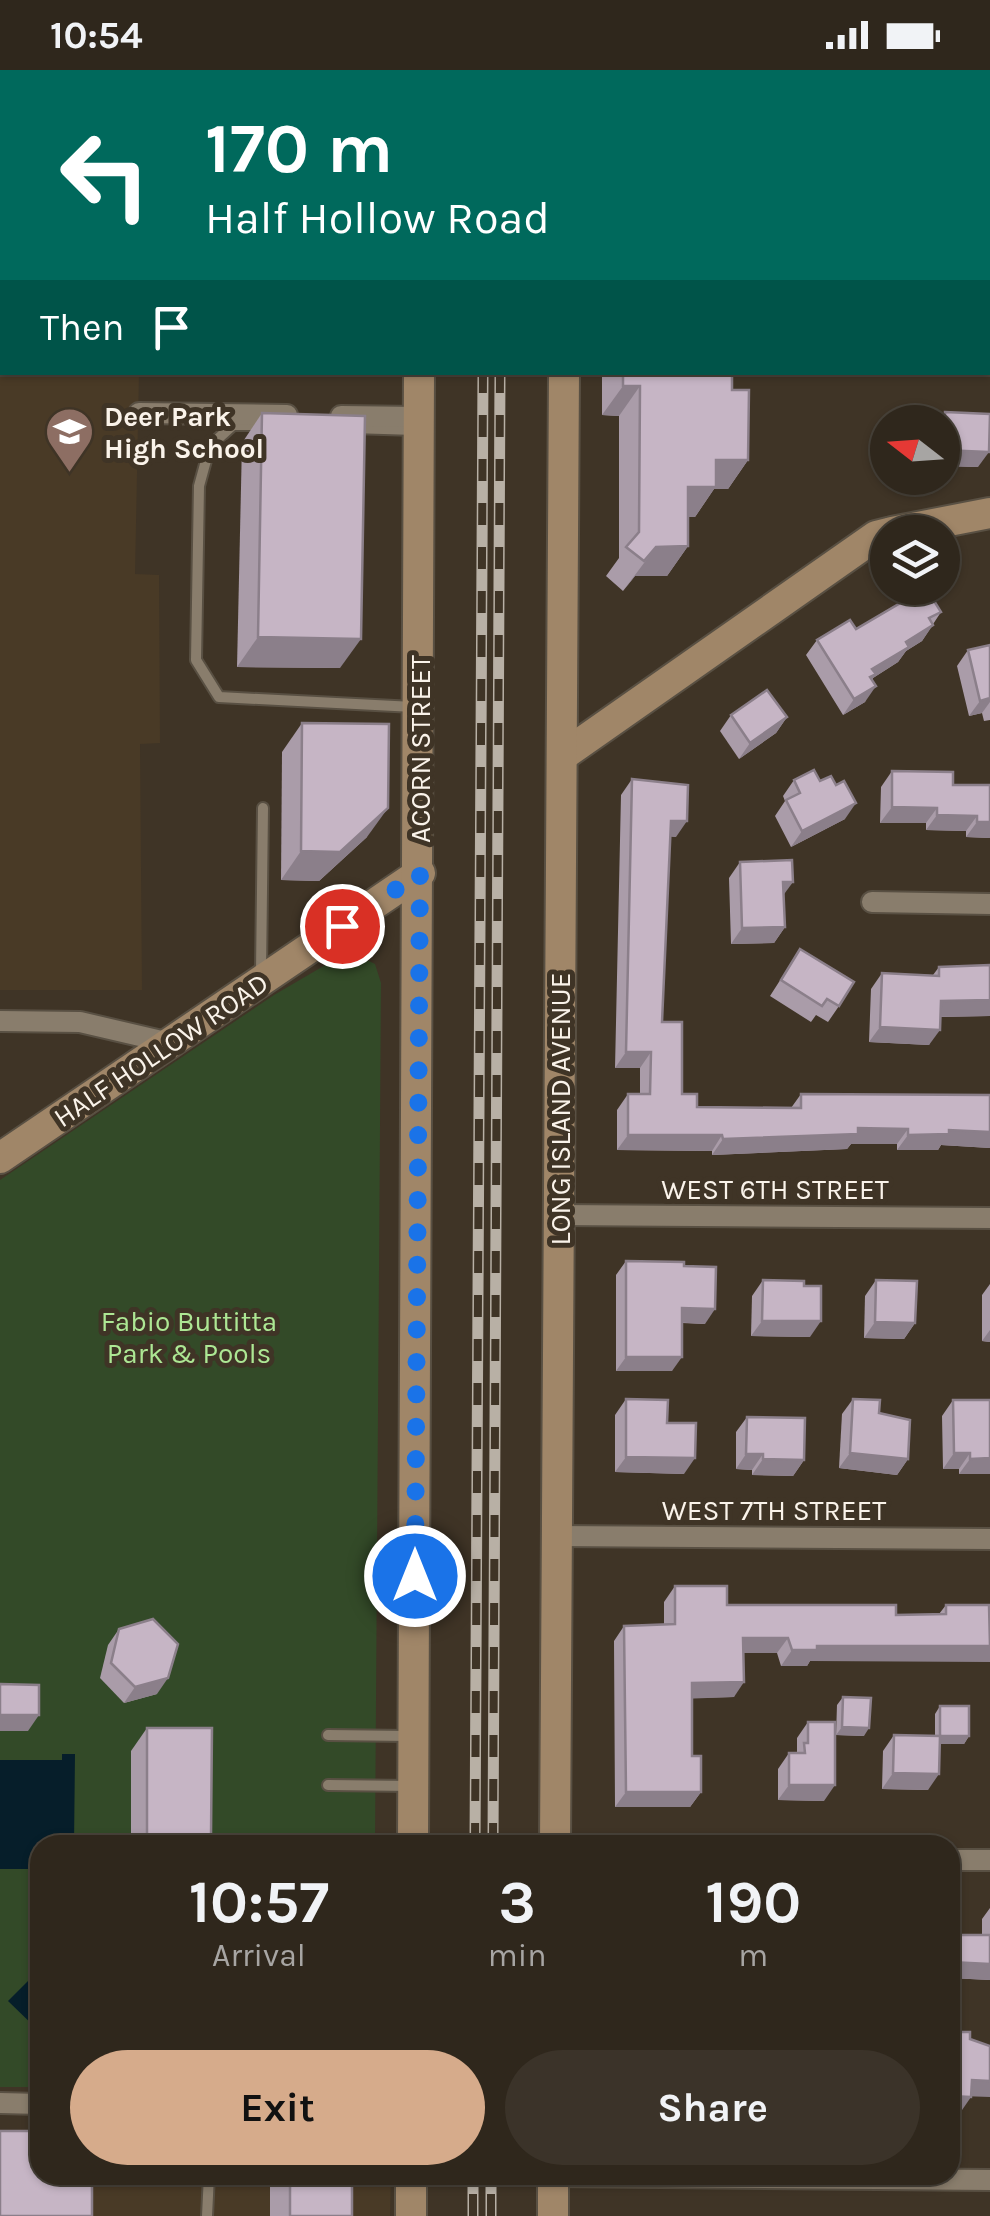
<!DOCTYPE html>
<html lang="en">
<head>
<meta charset="utf-8">
<style>
	:root { --surface:#2f271c; --page:#3b3329; --text:#f1f3f6; --muted:#a7a5a3; --line:#4a443b; --accent:#d6ab8b }
	body { margin:0; font-family:Karla,sans-serif; background:var(--page); color:var(--text); height:100vh; display:flex; flex-direction:column; font-size:38px; white-space:nowrap }
	* { box-sizing:border-box; margin:0 }
	p { font-size:32px; color:var(--muted) }
	.icon { flex:none; width:55px; height:55px; fill:none; stroke:currentColor; stroke-width:2; stroke-linecap:round; stroke-linejoin:round }
	.map { position:relative; flex:1; overflow:hidden }
	.sheet { position:absolute; left:30px; top:1765px; width:930px; height:350px; display:flex; flex-direction:column; background:var(--surface); border-radius:30px; box-shadow:0 2px 8px #0004,0 0 0 2px var(--line) }
	.sheet>* { flex:none }
	.guide { position:absolute; left:0px; top:0px; width:990px; height:305px; box-shadow:0 2px 8px #0004,0 0 0 2px var(--line); background:#00695c; color:#fff; overflow:hidden }
	.needle { width:65px; rotate:287deg }
	.controls { position:absolute; left:870px; top:335px; display:grid; gap:20px }
	.controls a { display:grid; place-items:center; width:90px; height:90px; border-radius:50%; background:var(--surface); box-shadow:0 2px 8px #0004,0 0 0 2px var(--line); font-size:50px }
	.pin { position:absolute; display:grid; place-items:center; width:85px; height:85px; color:#fff; margin:-42px; border:5px solid #fff; border-radius:50%; box-shadow:0 2px 10px #0007 }
	.me { position:absolute; width:110px; margin:-55px; rotate:0deg; stroke-linejoin:round; filter:drop-shadow(0 0 8px #0008) }
	.turn { display:flex; align-items:center; gap:35px; height:210px; padding:0 40px; font-size:45px }
	.turn .icon { width:130px; height:130px; stroke-width:2.5 }
	.turn b { display:block; font-size:70px; line-height:85px }
	.then { display:flex; align-items:center; height:95px; padding:0 40px; background:#0003; gap:20px; font-size:38px }
	.eta { display:flex; justify-content:space-evenly; align-items:center; height:170px; text-align:center }
	.eta b { font-size:60px; font-weight:700; line-height:70px }
	.primary-button { display:flex; gap:20px; margin-top:auto; padding:20px 40px }
	.primary-button a { flex:1; height:115px; border-radius:60px; background:var(--accent); color:#111; font-size:40px; font-weight:700; line-height:115px; text-align:center }
	.primary-button a+a { background:var(--page); color:var(--text) }
	.status { display:flex; justify-content:space-between; align-items:center; height:70px; padding:0 50px; background:var(--surface); direction:ltr }
	.status svg { height:28px; fill:currentColor }
	.map>svg:first-child { display:block }
</style>
</head>
<body>
<div class="status"><b>10:54</b><svg viewBox="0 0 49 12"><path d="M0 12V9h3v3zM5 12V6h3v6zM10 12V3h3v9zM15 12V0h3v12zM26 1h20v11H26zM47 4h2v5h-2z"/></svg></div>
<div class="map">
<svg width="990" height="2146" viewBox="0 0 990 2146">
	<rect width="100%" height="100%" fill="#3f3426"/>
	<!-- built -->
	<g fill="#493a26">
		<path d="M 0,70 L 2,302 L 139,303 L 135,504 L 159,505 L 160,673 L 140,674 L 142,920 L 0,920 Z"/>
		<path d="M 0,2070 L 40,2105 L 391,2105 L 390,2146 L 0,2146 Z"/>
	</g>
	<!-- green -->
	<path fill="#334a28" d="M 359,886 L 375,894 L 381,913 L 375,1775 L 40,1775 L 40,2017 L 0,2017 L 0,1110 L 274,925 L 339,887 Z"/>
	<!-- water -->
	<g fill="#061e2a">
		<path d="M 62,1684 L 75,1684 L 74,1775 L 40,1775 L 40,1799 L 0,1799 L 0,1690 L 62,1690 Z"/>
		<path d="M 40,1899 L 40,1962 L 8,1931 Z"/>
	</g>
	<g fill="none" stroke-linecap="round" stroke-linejoin="round">
		<defs>
			<g id="lane">
				<path d="M 265,355 L 233,355 L 210,376 L 199,416 L 196,590 L 219,627 L 414,637"/>
				<path d="M 352,358 L 415,360"/>
				<path d="M 261,902 L 263,738"/>
				<path d="M 328,1665 L 408,1666"/>
				<path d="M 328,1715 L 412,1716"/>
				<path d="M 207,2146 L 209,2105"/>
			</g>
			<g id="street">
				<path d="M 0,41 L 2,41"/>
				<path d="M 988,181 L 990,181"/>
				<path d="M 139,343 L 287,345"/>
				<path d="M 341,346 L 419,347"/>
				<path d="M 872,832 L 990,834"/>
				<path d="M 0,951 L 80,952 L 170,973"/>
				<path d="M 559,1145 L 990,1148"/>
				<path d="M 557,1466 L 990,1469"/>
				<path d="M 950,1790 L 990,1790"/>
				<path d="M 0,2033 L 40,2034"/>
				<path d="M 553,2106 L 990,2110"/>
			</g>
			<g id="secondary">
				<path d="M 563,0 L 563,2"/>
				<path d="M 421,2 L 421,0"/>
				<path d="M 892,462 L 990,443"/>
				<path d="M 562,686 L 876,466 L 888,463"/>
				<path d="M 0,1088 L 420,803"/>
				<path d="M 413,1775 L 419,302"/>
				<path d="M 555,1775 L 564,302"/>
				<path d="M 411,2146 L 411,2105"/>
				<path d="M 553,2146 L 553,2105"/>
			</g>
		</defs>
		<!-- lane casing -->
		<use href="#lane" stroke="#595043" stroke-width="14"/>
		<!-- street casing -->
		<use href="#street" stroke="#595043" stroke-width="24"/>
		<!-- secondary casing -->
		<use href="#secondary" stroke="#595043" stroke-width="34"/>
		<!-- lane -->
		<use href="#lane" stroke="#897d6c" stroke-width="10"/>
		<!-- street -->
		<use href="#street" stroke="#897d6c" stroke-width="20"/>
		<!-- secondary -->
		<use href="#secondary" stroke="#a08668" stroke-width="30"/>
		<defs>
			<g id="rail">
				<path d="M 484,2 L 484,0"/>
				<path d="M 502,2 L 502,0"/>
				<path d="M 475,1775 L 483,302"/>
				<path d="M 493,1775 L 500,302"/>
				<path d="M 473,2146 L 473,2105"/>
				<path d="M 491,2146 L 491,2105"/>
			</g>
		</defs>
		<!-- rail casing -->
		<use href="#rail" stroke="#b8b0a5" stroke-width="11"/>
		<!-- rail -->
		<use href="#rail" stroke="#3f3426" stroke-width="8" stroke-dasharray="22" stroke-linecap="butt"/>
	</g>
	<!-- wall -->
	<g fill="#aa9ca9">
		<rect x="630" y="0" width="104" height="2"/>
		<path d="M 602,302 L 732,302 L 732,320 L 748,390 L 728,419 L 714,419 L 695,447 L 688,447 L 688,476 L 667,506 L 635,506 L 623,521 L 606,506 L 619,488 L 619,346 L 602,345 Z"/>
		<path d="M 945,342 L 978,397 L 942,396 L 942,352 L 938,352 Z"/>
		<path d="M 262,343 L 340,598 L 237,597 L 242,373 Z"/>
		<path d="M 941,542 L 922,571 L 906,581 L 898,592 L 873,608 L 865,632 L 843,645 L 806,585 L 817,570 L 856,559 Z"/>
		<path d="M 990,575 L 990,650 L 984,651 L 982,643 L 969,646 L 957,596 L 968,580 Z"/>
		<path d="M 731,645 L 787,647 L 776,663 L 739,689 L 720,661 Z"/>
		<path d="M 302,653 L 367,767 L 319,811 L 281,810 L 282,682 Z"/>
		<path d="M 892,701 L 953,715 L 990,715 L 990,768 L 966,767 L 966,761 L 926,760 L 926,753 L 880,753 L 881,717 Z"/>
		<path d="M 632,709 L 676,767 L 670,766 L 662,952 L 682,1024 L 697,1037 L 791,1038 L 801,1024 L 990,1025 L 990,1078 L 941,1075 L 938,1080 L 897,1080 L 897,1074 L 851,1074 L 847,1079 L 712,1085 L 712,1081 L 617,1080 L 617,1040 L 628,1024 L 640,1024 L 640,998 L 615,998 L 621,725 Z"/>
		<path d="M 794,710 L 820,711 L 845,749 L 791,777 L 775,746 L 785,731 L 783,726 Z"/>
		<path d="M 740,792 L 785,857 L 774,873 L 731,874 L 729,808 Z"/>
		<path d="M 800,879 L 839,936 L 828,952 L 816,945 L 811,952 L 770,926 Z"/>
		<path d="M 990,895 L 990,946 L 940,947 L 929,975 L 869,972 L 871,919 L 882,903 L 933,905 L 939,897 Z"/>
		<path d="M 626,1191 L 684,1196 L 705,1254 L 682,1253 L 672,1301 L 616,1301 L 616,1205 Z"/>
		<path d="M 763,1210 L 810,1267 L 751,1266 L 752,1226 Z"/>
		<path d="M 876,1210 L 915,1253 L 904,1269 L 864,1268 L 865,1226 Z"/>
		<path d="M 990,1214 L 990,1272 L 982,1271 L 982,1225 Z"/>
		<path d="M 626,1329 L 667,1353 L 684,1404 L 615,1402 L 615,1345 Z"/>
		<path d="M 853,1329 L 908,1389 L 897,1405 L 839,1398 L 842,1344 Z"/>
		<path d="M 953,1330 L 990,1330 L 990,1404 L 959,1404 L 959,1399 L 943,1399 L 942,1346 Z"/>
		<path d="M 747,1347 L 804,1390 L 793,1406 L 752,1405 L 752,1400 L 736,1399 L 736,1362 Z"/>
		<path d="M 675,1516 L 727,1535 L 896,1545 L 939,1544 L 946,1535 L 989,1535 L 810,1591 L 807,1596 L 781,1596 L 777,1583 L 743,1583 L 734,1627 L 692,1628 L 692,1686 L 701,1722 L 690,1737 L 615,1737 L 614,1571 L 624,1556 L 664,1555 L 664,1532 Z"/>
		<path d="M 119,1559 L 157,1624 L 124,1633 L 100,1608 L 108,1575 Z"/>
		<path d="M 843,1627 L 864,1666 L 836,1665 L 837,1635 Z"/>
		<path d="M 940,1636 L 969,1666 L 964,1674 L 939,1674 L 928,1720 L 882,1719 L 883,1681 L 894,1665 L 935,1666 L 935,1644 Z"/>
		<path d="M 808,1652 L 824,1731 L 778,1730 L 778,1699 L 789,1683 L 797,1683 L 797,1668 Z"/>
		<path d="M 147,1658 L 204,1775 L 131,1775 L 131,1681 Z"/>
		<path d="M 990,1838 L 990,1910 L 950,1908 L 982,1865 L 982,1849 Z"/>
		<path d="M 275,2105 L 352,2105 L 352,2146 L 270,2146 L 270,2113 Z"/>
	</g>
	<!-- shaded-wall -->
	<g fill="#8b7f8a">
		<path d="M 641,0 L 673,0 L 671,2 L 639,2 Z"/>
		<rect x="988" y="282" width="2" height="16"/>
		<path d="M 623,316 L 640,316 L 619,346 L 602,345 Z"/>
		<path d="M 942,380 L 989,382 L 978,397 L 942,396 Z"/>
		<path d="M 716,390 L 748,390 L 728,419 L 714,419 L 695,447 L 668,447 L 688,417 Z"/>
		<path d="M 688,476 L 667,506 L 635,506 L 623,521 L 656,477 Z"/>
		<path d="M 933,555 L 922,571 L 906,581 L 898,592 L 873,608 L 865,620 L 872,599 L 906,572 Z"/>
		<path d="M 258,567 L 361,569 L 340,598 L 237,597 Z"/>
		<path d="M 876,616 L 865,632 L 843,645 L 854,629 Z"/>
		<path d="M 990,628 L 990,632 L 982,643 L 969,646 L 980,631 Z"/>
		<path d="M 787,647 L 776,663 L 739,689 L 750,673 Z"/>
		<path d="M 856,733 L 845,749 L 791,777 L 802,761 Z"/>
		<path d="M 892,737 L 937,738 L 926,753 L 880,753 Z"/>
		<path d="M 388,738 L 367,767 L 319,811 L 281,810 L 301,781 Z"/>
		<path d="M 937,745 L 977,746 L 966,761 L 926,760 Z"/>
		<path d="M 671,751 L 687,751 L 676,767 L 660,766 Z"/>
		<path d="M 977,752 L 990,752 L 990,768 L 966,767 Z"/>
		<path d="M 783,812 L 793,812 L 782,827 Z"/>
		<path d="M 785,857 L 774,873 L 731,874 L 742,858 Z"/>
		<path d="M 990,930 L 990,946 L 930,947 L 941,931 Z"/>
		<path d="M 880,957 L 940,960 L 929,975 L 869,972 Z"/>
		<path d="M 626,982 L 651,982 L 640,998 L 615,998 Z"/>
		<path d="M 858,1058 L 908,1059 L 897,1074 L 851,1074 L 847,1079 L 712,1085 L 723,1069 Z"/>
		<path d="M 949,1060 L 990,1062 L 990,1078 L 941,1075 L 938,1080 L 897,1080 L 908,1065 Z"/>
		<path d="M 628,1065 L 722,1065 L 712,1081 L 617,1080 Z"/>
		<path d="M 682,1238 L 715,1239 L 705,1254 L 672,1252 Z"/>
		<path d="M 762,1251 L 821,1251 L 810,1267 L 751,1266 Z"/>
		<path d="M 875,1252 L 915,1253 L 904,1269 L 864,1268 Z"/>
		<path d="M 990,1260 L 990,1272 L 982,1271 Z"/>
		<path d="M 626,1287 L 682,1287 L 672,1301 L 616,1301 Z"/>
		<path d="M 850,1383 L 908,1389 L 897,1405 L 839,1398 Z"/>
		<path d="M 954,1383 L 970,1383 L 959,1399 L 943,1399 Z"/>
		<path d="M 746,1384 L 763,1384 L 752,1400 L 736,1399 Z"/>
		<path d="M 626,1387 L 695,1388 L 684,1404 L 615,1402 Z"/>
		<path d="M 990,1388 L 990,1404 L 959,1404 L 970,1389 Z"/>
		<path d="M 763,1389 L 804,1390 L 793,1406 L 752,1405 Z"/>
		<path d="M 743,1568 L 788,1568 L 777,1583 L 732,1583 Z"/>
		<path d="M 817,1576 L 990,1576 L 990,1592 L 810,1591 L 807,1596 L 781,1596 L 792,1580 Z"/>
		<path d="M 168,1608 L 157,1624 L 124,1633 L 135,1617 Z"/>
		<path d="M 744,1612 L 734,1627 L 681,1629 L 692,1613 Z"/>
		<path d="M 0,1645 L 39,1645 L 28,1661 L 0,1661 Z"/>
		<path d="M 842,1657 L 869,1658 L 864,1666 L 836,1665 Z"/>
		<path d="M 940,1666 L 969,1666 L 964,1674 L 935,1674 Z"/>
		<path d="M 893,1703 L 939,1704 L 928,1720 L 882,1719 Z"/>
		<path d="M 789,1715 L 835,1715 L 824,1731 L 778,1730 Z"/>
		<path d="M 626,1722 L 701,1722 L 690,1737 L 615,1737 Z"/>
		<path d="M 147,1765 L 211,1765 L 204,1775 L 139,1775 Z"/>
		<path d="M 950,1892 L 990,1894 L 990,1910 L 950,1908 Z"/>
		<path d="M 972,2010 L 990,2011 L 990,2027 L 961,2026 Z"/>
		<path d="M 950,2026 L 971,2027 L 960,2043 L 950,2042 Z"/>
	</g>
	<!-- building -->
	<g fill="#c6b5c5" stroke="#8b7f8a" stroke-width="2.5">
		<rect x="680" y="0" width="54" height="2"/>
		<rect x="836" y="0" width="42" height="2"/>
		<rect x="988" y="239" width="2" height="43"/>
		<path d="M 623,302 L 732,302 L 732,320 L 749,320 L 748,390 L 716,390 L 716,417 L 688,417 L 688,476 L 656,477 L 644,491 L 626,477 L 639,462 L 640,316 L 623,316 Z"/>
		<path d="M 945,342 L 990,344 L 989,382 L 942,380 L 942,358 L 945,358 Z"/>
		<path d="M 262,343 L 365,346 L 361,569 L 258,567 Z"/>
		<path d="M 926,518 L 941,542 L 929,548 L 933,555 L 906,572 L 909,577 L 872,599 L 876,604 L 870,607 L 876,616 L 854,629 L 817,570 L 850,550 L 856,559 Z"/>
		<path d="M 990,575 L 990,628 L 980,631 L 968,580 Z"/>
		<path d="M 767,620 L 787,647 L 750,673 L 731,645 Z"/>
		<path d="M 302,653 L 389,654 L 388,738 L 340,782 L 301,781 Z"/>
		<path d="M 814,700 L 820,711 L 831,706 L 836,715 L 844,711 L 856,733 L 802,761 L 786,730 L 800,723 L 794,710 Z"/>
		<path d="M 892,701 L 953,702 L 953,715 L 990,715 L 990,752 L 977,752 L 977,746 L 937,745 L 937,738 L 892,737 Z"/>
		<path d="M 632,709 L 688,715 L 687,751 L 671,751 L 662,952 L 682,952 L 682,1024 L 697,1024 L 697,1037 L 801,1038 L 801,1024 L 990,1025 L 990,1062 L 949,1060 L 949,1064 L 908,1065 L 908,1059 L 858,1058 L 858,1064 L 723,1069 L 722,1065 L 628,1065 L 628,1024 L 650,1024 L 651,982 L 626,982 Z"/>
		<path d="M 792,790 L 793,812 L 783,812 L 785,857 L 742,858 L 740,792 Z"/>
		<path d="M 800,879 L 854,912 L 839,936 L 827,929 L 822,936 L 781,910 Z"/>
		<path d="M 990,895 L 990,930 L 941,931 L 940,960 L 880,957 L 882,903 L 939,906 L 939,897 Z"/>
		<path d="M 626,1191 L 684,1192 L 684,1196 L 716,1197 L 715,1239 L 682,1238 L 682,1287 L 626,1287 Z"/>
		<path d="M 763,1210 L 804,1211 L 804,1216 L 821,1216 L 821,1251 L 762,1251 Z"/>
		<path d="M 876,1210 L 917,1211 L 915,1253 L 875,1252 Z"/>
		<path d="M 626,1329 L 668,1330 L 667,1353 L 696,1353 L 695,1388 L 626,1387 Z"/>
		<path d="M 853,1329 L 880,1330 L 879,1343 L 910,1350 L 908,1389 L 850,1383 Z"/>
		<path d="M 953,1330 L 990,1330 L 990,1388 L 970,1389 L 970,1383 L 954,1383 Z"/>
		<path d="M 747,1347 L 805,1348 L 804,1390 L 763,1389 L 763,1384 L 746,1384 Z"/>
		<path d="M 675,1516 L 727,1516 L 727,1535 L 896,1535 L 896,1545 L 946,1544 L 946,1535 L 989,1535 L 990,1576 L 817,1576 L 817,1580 L 792,1580 L 788,1568 L 743,1568 L 744,1612 L 692,1613 L 692,1686 L 701,1686 L 701,1722 L 626,1722 L 624,1556 L 675,1554 Z"/>
		<path d="M 153,1549 L 178,1574 L 168,1608 L 135,1617 L 111,1593 L 119,1559 Z"/>
		<path d="M 0,1614 L 39,1615 L 39,1645 L 0,1645 Z"/>
		<path d="M 843,1627 L 871,1628 L 869,1658 L 842,1657 Z"/>
		<rect x="940" y="1636" width="29" height="30"/>
		<path d="M 808,1652 L 835,1652 L 835,1715 L 789,1715 L 789,1683 L 805,1683 L 804,1673 L 808,1673 Z"/>
		<path d="M 147,1658 L 212,1658 L 211,1765 L 147,1765 Z"/>
		<path d="M 894,1665 L 940,1666 L 939,1704 L 893,1703 Z"/>
		<path d="M 950,1865 L 990,1865 L 990,1894 L 950,1892 Z"/>
		<path d="M 950,1962 L 970,1962 L 970,1969 L 990,1976 L 990,2011 L 972,2010 L 971,2027 L 950,2026 Z"/>
		<path d="M 0,2061 L 40,2061 L 40,2105 L 92,2105 L 92,2146 L 0,2146 Z"/>
		<rect x="290" y="2105" width="62" height="41"/>
	</g>
	<g fill="none" stroke-linecap="round" stroke-linejoin="round">
		<!-- route -->
		<path stroke="#1a73e8" stroke-width="18" stroke-dasharray="0 32.4" d="M 342,856 L 420,803 L 415,1506"/>
	</g>
	<!-- icons -->
	<defs>
		<symbol id="school-pin" viewBox="-11 -11 22 30"><path d="M0 17L-7.5 6A9.5 9.5 0 1 1 7.5 6Z" fill="#8d6e63" stroke="#3f3426"/><path d="M0-5L7-2L0 1L-7-2ZM-4 1L0 2.5L4 1V4Q0 6-4 4Z" fill="#fff"/></symbol>
	</defs>
	<g fill-rule="evenodd">
		<use href="#school-pin" x="42" y="334" width="55" height="75"/>
	</g>
	<g text-anchor="middle" dominant-baseline="central" stroke-width="10" stroke-linejoin="round" paint-order="stroke">
		<!-- poi labels -->
		<g font-size="28" font-weight="bold" fill="#faf3ea" stroke="#3f3426" text-anchor="start">
			<text x="104" y="346">Deer Park<tspan x="104" dy="32">High School</tspan></text>
		</g>
		<!-- street labels -->
		<g font-size="28" fill="#faf3ea" stroke="#3f3426">
			<text transform="translate(420 679) rotate(-90)">ACORN STREET</text>
			<text transform="translate(161 980) rotate(-34)">HALF HOLLOW ROAD</text>
			<text transform="translate(560 1039) rotate(-90)">LONG ISLAND AVENUE</text>
			<text x="775" y="1119">WEST 6TH STREET</text>
			<text x="774" y="1440">WEST 7TH STREET</text>
		</g>
		<!-- park labels -->
		<g font-size="28" fill="#ade794" stroke="#3f3426">
			<text x="189" y="1251">Fabio Buttitta<tspan x="189" dy="32">Park &amp; Pools</tspan></text>
		</g>
	</g>
</svg>
<div class="controls">
<a><svg class="needle" viewBox="-14 -14 28 28"><path d="M0-13l5 13h-10z" fill="#e53935"/><path d="M0 13l5-13h-10z" fill="#a7a5a3"/></svg></a>
<a><svg class="icon" aria-label="layers" viewBox="0 0 24 24"><path d="M12 4l9 5-9 5-9-5zM3 14l9 5 9-5"/></svg></a>
</div>
<div class="pin" style="left:342px;top:856px;background:#d93025"><svg class="icon" aria-label="arrive" viewBox="0 0 24 24"><path d="M6 21V4h12l-3 4 3 4H6"/></svg></div>
<svg class="me" style="left:415px;top:1506px" viewBox="-20 -20 40 40"><circle r="17" fill="#1a73e8" stroke="#fff" stroke-width="3"/><path d="M0-11L8 9 0 5-8 9z" fill="#fff"/></svg>
<div class="guide">
<div class="turn"><svg class="icon" aria-label="left" viewBox="0 0 24 24"><path d="M17 20v-9H6M10 6l-5 5 5 5"/></svg><div><b>170 m</b>Half Hollow Road</div></div>
<div class="then">Then<svg class="icon" aria-label="arrive" viewBox="0 0 24 24"><path d="M6 21V4h12l-3 4 3 4H6"/></svg></div>
</div>
<section class="sheet">
<div class="eta">
<div><b>10:57</b><p>Arrival</p></div>
<div><b>3</b><p>min</p></div>
<div><b>190</b><p>m</p></div>
</div>
<div class="primary-button"><a>Exit</a><a>Share</a></div>
</section>
</div>
</body>
</html>
